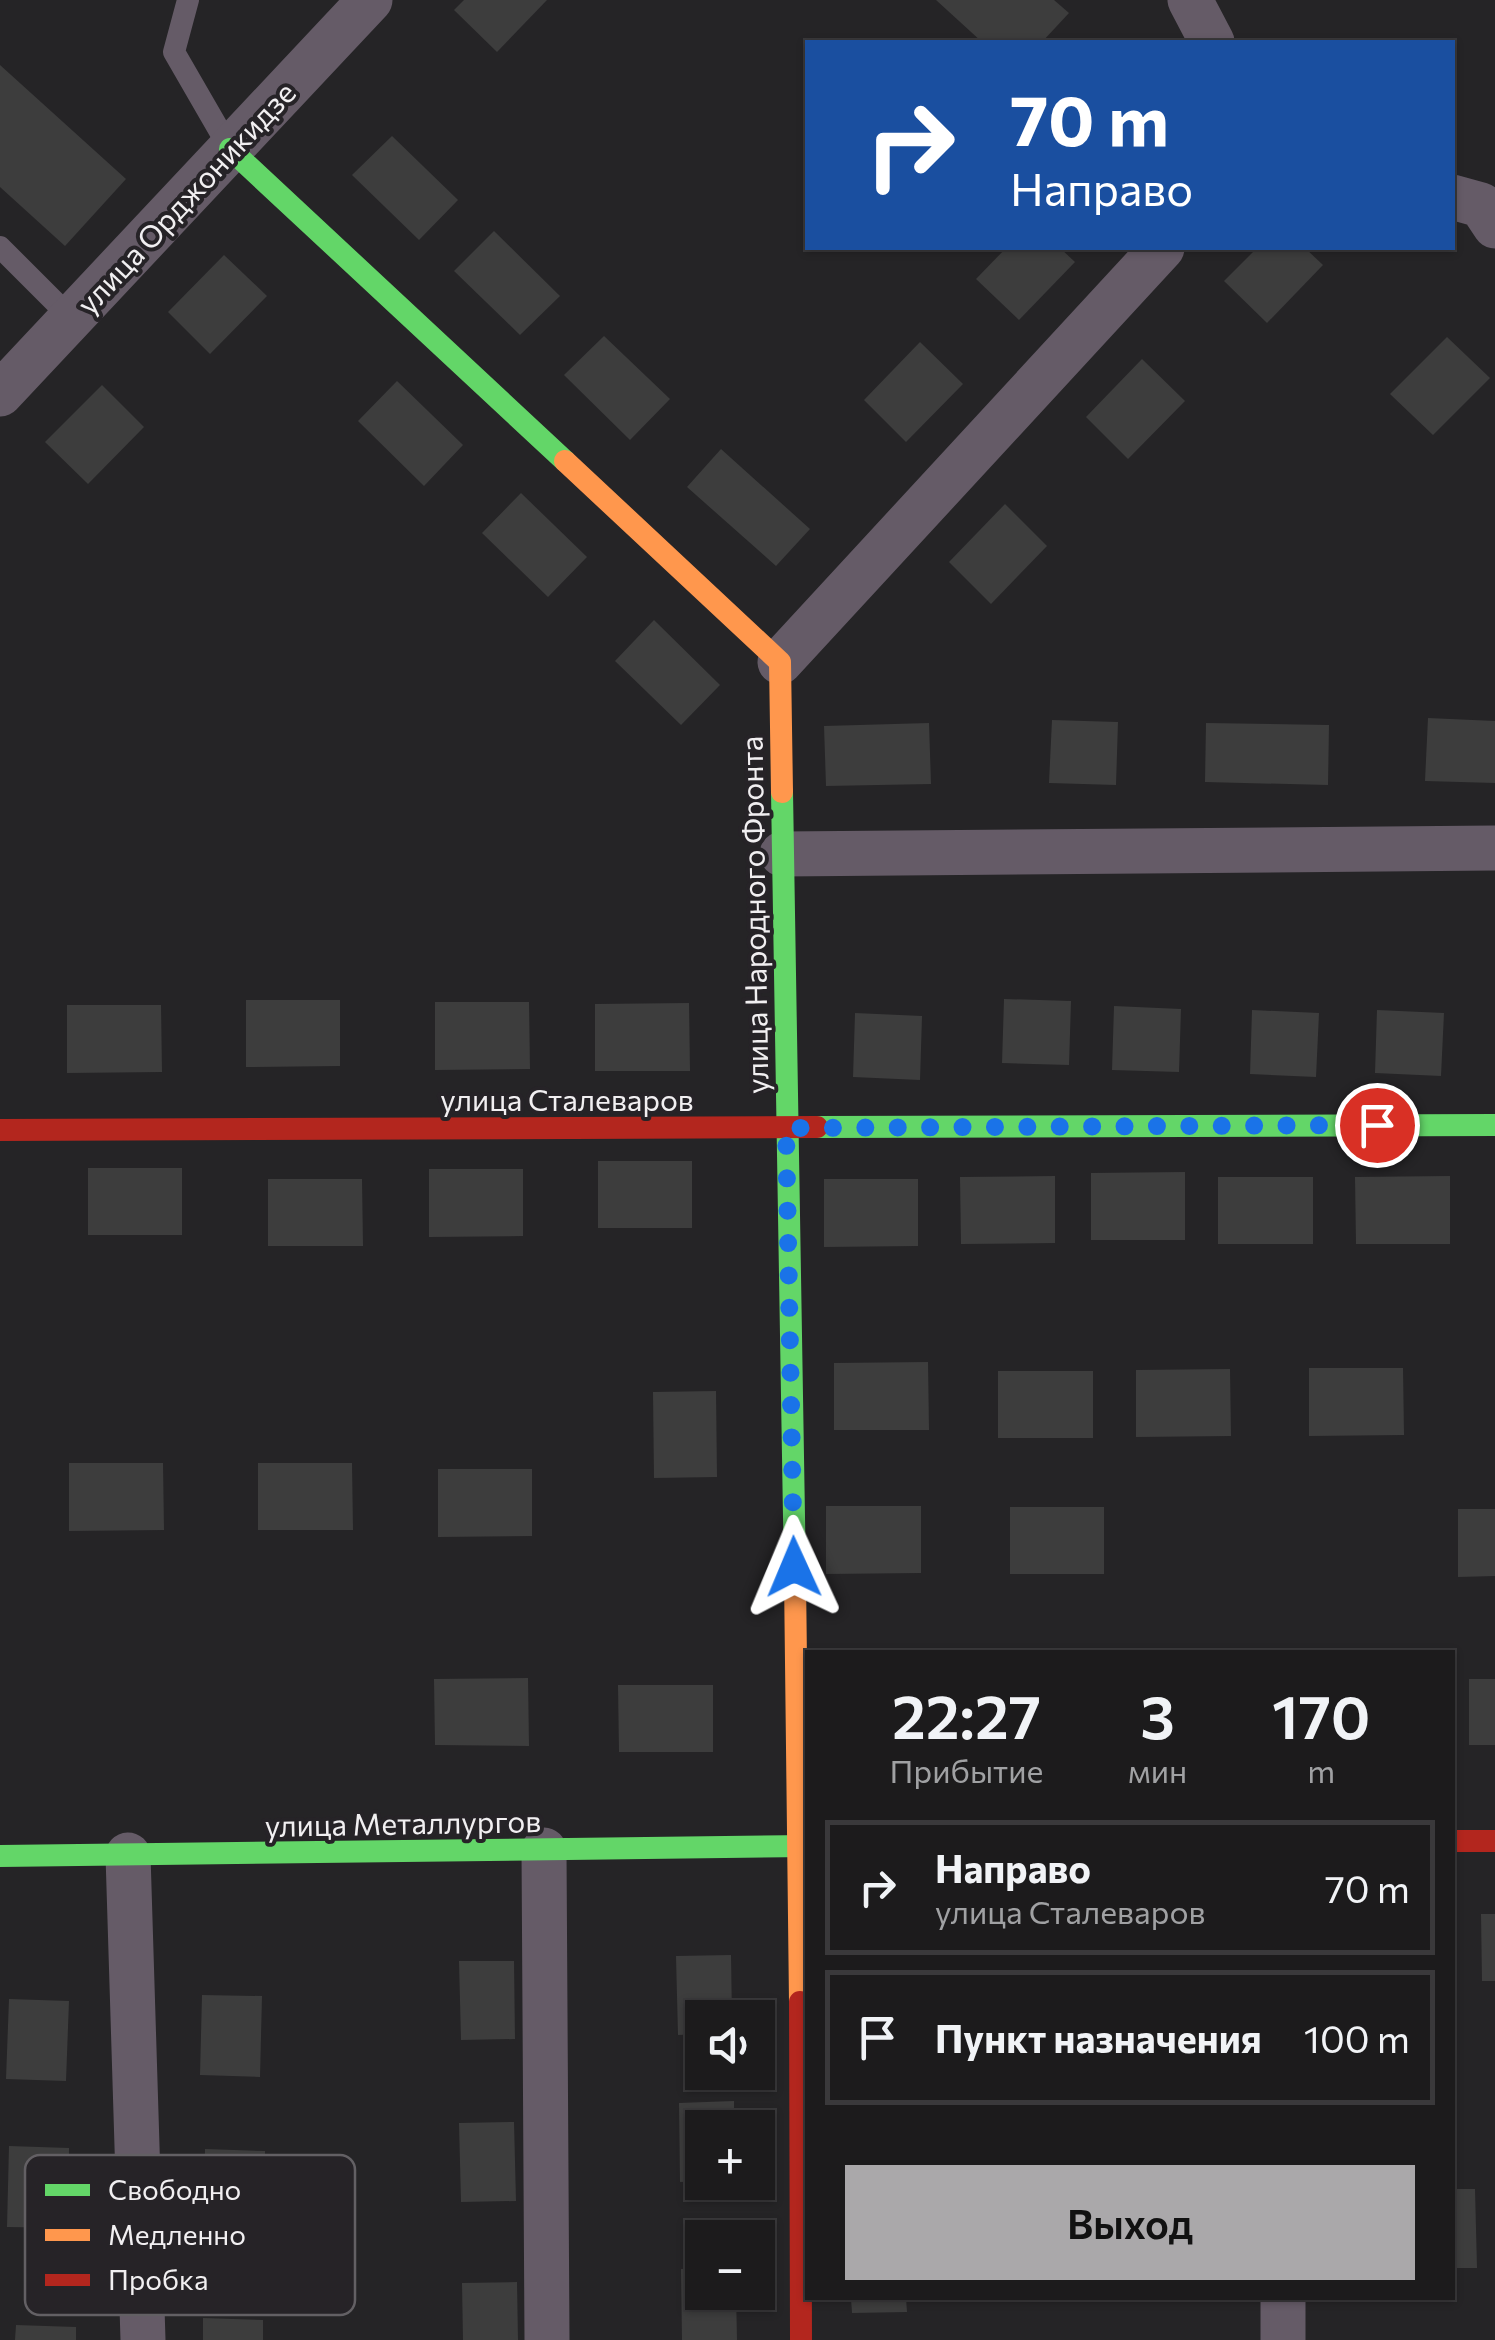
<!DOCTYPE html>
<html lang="ru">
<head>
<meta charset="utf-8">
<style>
	:root { --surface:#1c1b1c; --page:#252425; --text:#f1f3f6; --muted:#a0a1a3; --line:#3a393b; --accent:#aaa8aa }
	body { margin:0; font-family:Commissioner,sans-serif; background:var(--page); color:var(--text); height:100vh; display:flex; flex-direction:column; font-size:38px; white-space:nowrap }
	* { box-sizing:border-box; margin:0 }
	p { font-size:32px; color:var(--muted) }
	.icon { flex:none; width:55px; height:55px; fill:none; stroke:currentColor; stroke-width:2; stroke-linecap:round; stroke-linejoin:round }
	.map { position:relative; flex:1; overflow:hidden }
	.panel { position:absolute; left:805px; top:1650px; width:650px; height:650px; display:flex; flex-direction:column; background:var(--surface); border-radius:0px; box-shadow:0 2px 8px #0004,0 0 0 2px var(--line) }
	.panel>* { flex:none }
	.top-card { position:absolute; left:805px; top:40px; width:650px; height:210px; border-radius:0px; box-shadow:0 2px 8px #0004,0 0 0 2px var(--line); background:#1a4fa0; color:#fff; overflow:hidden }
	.buttons { position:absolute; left:685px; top:2000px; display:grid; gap:20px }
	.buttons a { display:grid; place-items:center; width:90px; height:90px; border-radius:0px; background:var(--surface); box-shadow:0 2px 8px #0004,0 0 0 2px var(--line); font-size:50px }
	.pin { position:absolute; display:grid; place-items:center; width:85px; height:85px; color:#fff; margin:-42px; border:5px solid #fff; border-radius:50%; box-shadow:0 2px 10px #0007 }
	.me { position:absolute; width:110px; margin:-55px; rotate:359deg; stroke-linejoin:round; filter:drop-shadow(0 0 8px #0008) }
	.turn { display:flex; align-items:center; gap:35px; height:210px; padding:0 40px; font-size:45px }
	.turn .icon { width:130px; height:130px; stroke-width:2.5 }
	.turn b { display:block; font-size:70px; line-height:85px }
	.eta { display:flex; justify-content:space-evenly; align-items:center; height:170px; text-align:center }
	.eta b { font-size:60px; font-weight:600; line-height:70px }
	.button { display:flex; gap:20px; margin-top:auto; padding:20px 40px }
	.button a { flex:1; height:115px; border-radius:0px; background:var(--accent); color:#111; font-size:40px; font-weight:600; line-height:115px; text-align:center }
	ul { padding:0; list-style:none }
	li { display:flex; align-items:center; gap:30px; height:135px; margin:0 20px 15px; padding:0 20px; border:5px solid var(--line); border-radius:0px }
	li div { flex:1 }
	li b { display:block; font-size:38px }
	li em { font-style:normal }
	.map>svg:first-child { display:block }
</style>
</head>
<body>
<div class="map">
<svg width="1495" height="2340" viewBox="0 0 1495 2340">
	<rect width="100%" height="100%" fill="#252426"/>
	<!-- building -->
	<g fill="#3d3d3d">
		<path d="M 464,0 L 547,0 L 497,52 L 454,10 Z"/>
		<path d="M 936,0 L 1054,0 L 1069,13 L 1042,42 L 982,42 Z"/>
		<path d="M 0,65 L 126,179 L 65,246 L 0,187 Z"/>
		<path d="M 392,136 L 458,200 L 419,240 L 352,175 Z"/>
		<path d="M 494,231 L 560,296 L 520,335 L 454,271 Z"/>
		<path d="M 1006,248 L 1060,248 L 1075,262 L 1019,320 L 976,279 Z"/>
		<path d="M 1257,248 L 1305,248 L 1323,265 L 1267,323 L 1224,281 Z"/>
		<path d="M 224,255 L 267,296 L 210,354 L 168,312 Z"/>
		<path d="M 604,336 L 670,399 L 630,440 L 564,375 Z"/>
		<path d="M 1447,337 L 1490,378 L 1433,435 L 1390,394 Z"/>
		<path d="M 920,342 L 963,384 L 906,442 L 864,400 Z"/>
		<path d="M 1142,359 L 1185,401 L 1128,459 L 1086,417 Z"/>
		<path d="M 397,381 L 463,445 L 424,486 L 358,421 Z"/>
		<path d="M 102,385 L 144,427 L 88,484 L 45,442 Z"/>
		<path d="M 721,449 L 810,529 L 776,566 L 687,487 Z"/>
		<path d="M 521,493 L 587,557 L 548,597 L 482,533 Z"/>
		<path d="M 1005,504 L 1047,546 L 991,604 L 949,562 Z"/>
		<path d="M 654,620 L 720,685 L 681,725 L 615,661 Z"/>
		<path d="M 1428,718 L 1495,721 L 1495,783 L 1425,781 Z"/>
		<path d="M 1052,720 L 1118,722 L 1116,785 L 1049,783 Z"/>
		<path d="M 929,723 L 931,784 L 826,786 L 824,726 Z"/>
		<path d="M 1206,723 L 1329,725 L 1328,785 L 1205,782 Z"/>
		<path d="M 1004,999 L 1071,1001 L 1069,1065 L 1002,1063 Z"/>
		<path d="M 246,1000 L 340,1000 L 340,1066 L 246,1067 Z"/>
		<path d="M 435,1002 L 529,1002 L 530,1069 L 435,1070 Z"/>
		<path d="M 689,1003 L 690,1071 L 595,1071 L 595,1004 Z"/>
		<path d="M 67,1005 L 161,1005 L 162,1072 L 67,1073 Z"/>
		<path d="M 1114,1006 L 1181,1009 L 1179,1072 L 1112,1070 Z"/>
		<path d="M 1252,1010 L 1319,1013 L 1316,1077 L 1250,1074 Z"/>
		<path d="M 1377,1010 L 1444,1013 L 1441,1076 L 1375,1073 Z"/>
		<path d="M 855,1013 L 922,1016 L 920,1080 L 853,1077 Z"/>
		<rect x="598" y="1161" width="94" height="67"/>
		<rect x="88" y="1168" width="94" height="67"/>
		<path d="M 429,1169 L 523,1169 L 523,1236 L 429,1237 Z"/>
		<path d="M 1185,1172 L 1185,1240 L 1091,1240 L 1091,1173 Z"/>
		<path d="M 1055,1176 L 1055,1243 L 961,1244 L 960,1177 Z"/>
		<path d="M 1450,1176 L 1450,1244 L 1356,1244 L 1355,1177 Z"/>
		<rect x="1218" y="1177" width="95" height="67"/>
		<path d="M 268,1179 L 362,1179 L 363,1246 L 268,1246 Z"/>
		<path d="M 824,1179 L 918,1179 L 918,1246 L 824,1247 Z"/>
		<path d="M 928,1362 L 929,1430 L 834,1430 L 834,1363 Z"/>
		<path d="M 1309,1368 L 1403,1368 L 1404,1435 L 1309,1436 Z"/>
		<path d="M 1230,1369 L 1231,1436 L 1136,1437 L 1136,1370 Z"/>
		<rect x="998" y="1371" width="95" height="67"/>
		<path d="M 716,1391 L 717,1477 L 654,1478 L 653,1392 Z"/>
		<path d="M 69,1463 L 163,1463 L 164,1530 L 69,1531 Z"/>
		<path d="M 258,1463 L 352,1463 L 353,1530 L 258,1530 Z"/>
		<path d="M 438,1469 L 532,1469 L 532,1536 L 438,1537 Z"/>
		<path d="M 826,1506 L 921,1506 L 921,1573 L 826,1574 Z"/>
		<rect x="1010" y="1507" width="94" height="67"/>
		<path d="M 1458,1509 L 1495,1509 L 1495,1576 L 1458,1577 Z"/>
		<path d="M 528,1678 L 529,1746 L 435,1745 L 434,1679 Z"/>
		<rect x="1469" y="1679" width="26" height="66"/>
		<path d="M 618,1685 L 713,1685 L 713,1752 L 619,1752 Z"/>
		<path d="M 1481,1914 L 1495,1914 L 1495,1981 L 1482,1981 Z"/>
		<path d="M 731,1955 L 732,2018 L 702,2018 L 702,2034 L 678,2035 L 676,1956 Z"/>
		<path d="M 459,1961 L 514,1961 L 515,2039 L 461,2040 Z"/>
		<path d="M 202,1995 L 262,1996 L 260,2077 L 200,2075 Z"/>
		<path d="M 9,1999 L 69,2001 L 66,2081 L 6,2079 Z"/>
		<path d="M 734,2101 L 734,2128 L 702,2128 L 702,2181 L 680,2182 L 679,2103 Z"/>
		<path d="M 514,2122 L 516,2201 L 461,2202 L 459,2123 Z"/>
		<path d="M 9,2146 L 69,2148 L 68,2228 L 7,2227 Z"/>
		<path d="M 205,2149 L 265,2151 L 263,2231 L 203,2229 Z"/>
		<path d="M 1452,2189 L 1475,2189 L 1477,2268 L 1452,2268 Z"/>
		<path d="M 681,2269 L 702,2269 L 702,2292 L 736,2292 L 737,2340 L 682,2340 Z"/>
		<path d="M 517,2282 L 518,2340 L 463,2340 L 462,2283 Z"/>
		<path d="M 851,2298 L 906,2298 L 907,2312 L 852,2313 Z"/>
		<path d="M 203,2318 L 263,2320 L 263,2340 L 203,2340 Z"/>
		<path d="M 16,2325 L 76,2327 L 76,2340 L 15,2340 Z"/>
	</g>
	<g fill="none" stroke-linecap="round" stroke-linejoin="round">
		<!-- lane -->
		<g stroke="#655b67" stroke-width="22">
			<path d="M 188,0 L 174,52 L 230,149"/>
			<path d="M 0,247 L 71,318"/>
		</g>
		<!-- street -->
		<g stroke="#655b67" stroke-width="45">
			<path d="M 1190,0 L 1212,42"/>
			<path d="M 1452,197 L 1481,205 L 1495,226"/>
			<path d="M 0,394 L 370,0"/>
			<path d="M 780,662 L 1162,248"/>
			<path d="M 782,854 L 1495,848"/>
			<path d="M 544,1850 L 547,2340"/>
			<path d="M 128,1855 L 143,2340"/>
			<path d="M 1283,2298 L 1283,2340"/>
		</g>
		<!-- fast -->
		<g stroke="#63d668" stroke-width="22">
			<path d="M 230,149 L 565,461"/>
			<path d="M 782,792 L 795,1577"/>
			<path d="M 817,1127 L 1495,1125"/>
			<path d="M 0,1856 L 808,1846"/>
		</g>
		<!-- slow -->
		<g stroke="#ff974d" stroke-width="22">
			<path d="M 565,461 L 780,662 L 782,792"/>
			<path d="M 795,1577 L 800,2002"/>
		</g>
		<!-- jam -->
		<g stroke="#b3261e" stroke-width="22">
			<path d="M 0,1130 L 817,1127"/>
			<path d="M 1452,1841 L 1495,1841"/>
			<path d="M 800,2002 L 801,2340"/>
		</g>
	</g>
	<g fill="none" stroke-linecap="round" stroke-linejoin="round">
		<!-- route -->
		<path stroke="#1a73e8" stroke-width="18" stroke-dasharray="0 32.4" d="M 794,1567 L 786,1128 L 1377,1125"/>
	</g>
	<g text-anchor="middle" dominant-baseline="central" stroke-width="8" stroke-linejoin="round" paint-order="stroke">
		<!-- street labels -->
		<g font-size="30" fill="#f1eff1" stroke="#262327">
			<text transform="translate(185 197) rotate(-47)">улица Орджоникидзе</text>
			<text transform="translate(753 915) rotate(-91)">улица Народного Фронта</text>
			<text x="567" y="1098">улица Сталеваров</text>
			<text transform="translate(403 1822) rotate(-1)">улица Металлургов</text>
		</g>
	</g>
	<!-- legend -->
	<rect x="25" y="2155" width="330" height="160" rx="15" fill="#262327" stroke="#636064" stroke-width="2.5"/>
	<rect x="45" y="2184" width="45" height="12" fill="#63d668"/>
	<rect x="45" y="2229" width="45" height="12" fill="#ff974d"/>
	<rect x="45" y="2274" width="45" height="12" fill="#b3261e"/>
	<g font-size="28" fill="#f1eff1">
		<text x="108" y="2200">Свободно</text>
		<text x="108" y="2245">Медленно</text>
		<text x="108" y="2290">Пробка</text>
	</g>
</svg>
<div class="buttons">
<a><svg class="icon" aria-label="sound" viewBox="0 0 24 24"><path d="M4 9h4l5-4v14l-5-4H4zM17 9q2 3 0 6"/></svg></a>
<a>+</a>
<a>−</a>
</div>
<div class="pin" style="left:1377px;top:1125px;background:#d93025"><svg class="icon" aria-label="arrive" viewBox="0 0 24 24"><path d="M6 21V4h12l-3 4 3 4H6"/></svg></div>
<svg class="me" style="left:794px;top:1567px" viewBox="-20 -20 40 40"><path d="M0-17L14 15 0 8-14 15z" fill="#1a73e8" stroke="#fff" stroke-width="4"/></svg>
<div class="top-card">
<div class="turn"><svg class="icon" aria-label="right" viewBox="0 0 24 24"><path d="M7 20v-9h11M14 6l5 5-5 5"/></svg><div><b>70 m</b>Направо</div></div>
</div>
<section class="panel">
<div class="eta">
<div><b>22:27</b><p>Прибытие</p></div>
<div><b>3</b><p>мин</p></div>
<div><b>170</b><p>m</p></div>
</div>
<ul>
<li><svg class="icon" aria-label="right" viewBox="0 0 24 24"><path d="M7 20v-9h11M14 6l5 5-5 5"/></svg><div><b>Направо</b><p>улица Сталеваров</p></div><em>70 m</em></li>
<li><svg class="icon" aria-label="arrive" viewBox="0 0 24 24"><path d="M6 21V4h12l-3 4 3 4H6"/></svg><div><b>Пункт назначения</b></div><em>100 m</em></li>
</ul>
<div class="button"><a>Выход</a></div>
</section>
</div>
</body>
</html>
